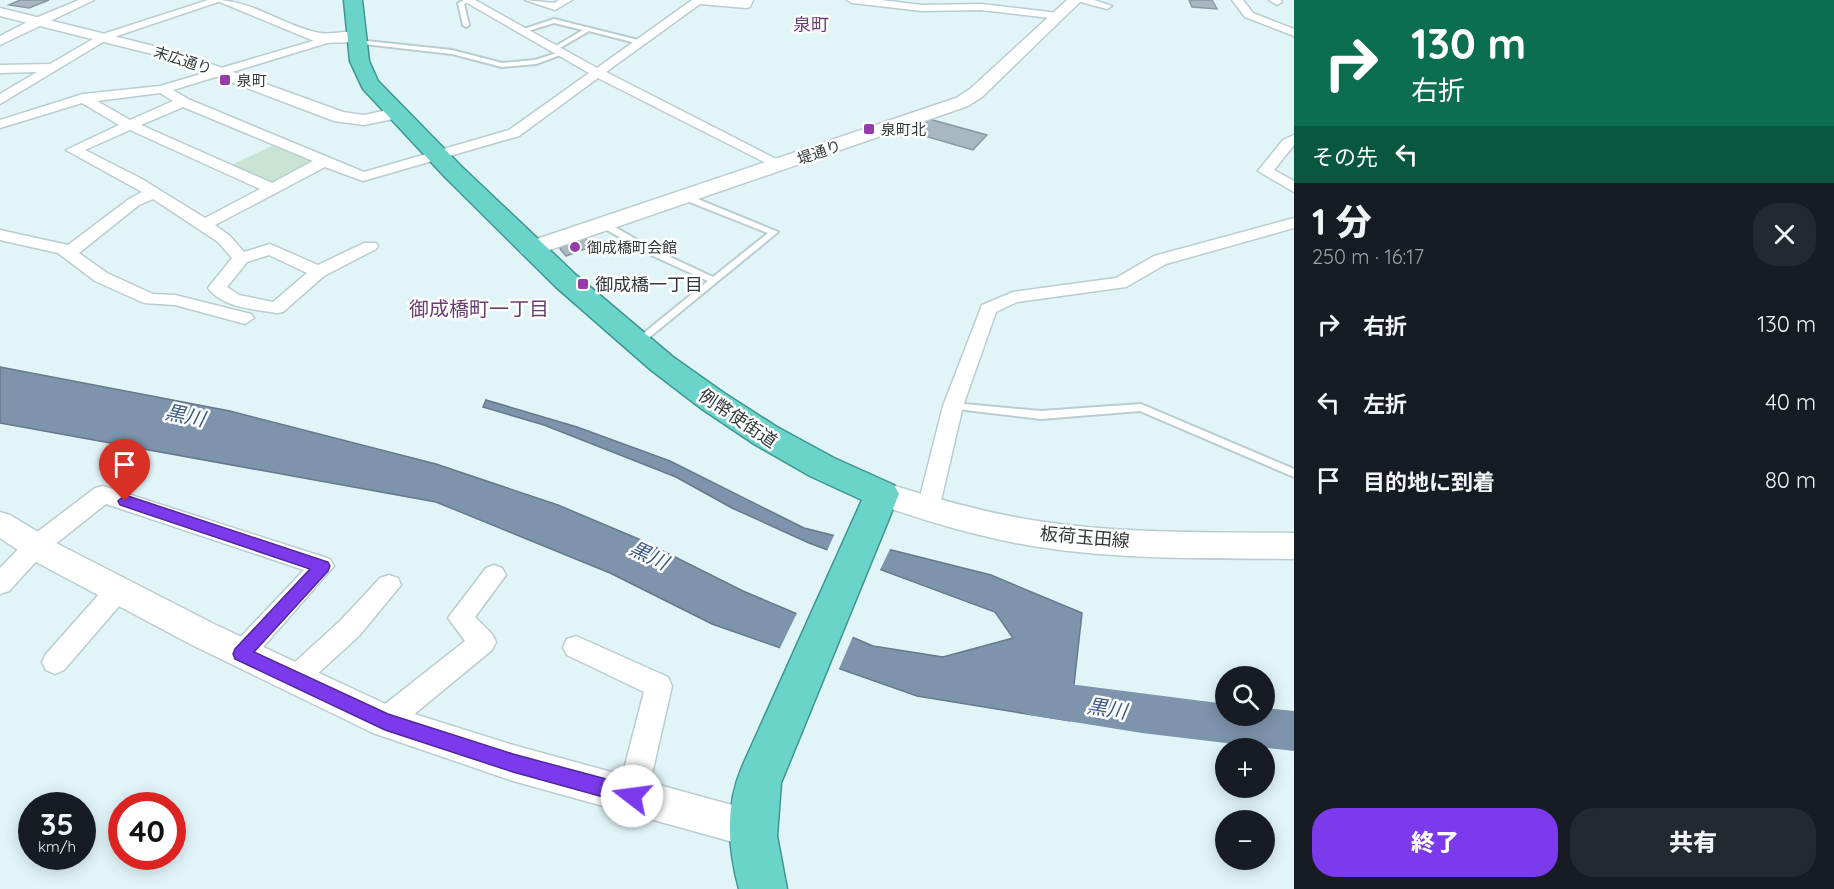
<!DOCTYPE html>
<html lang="ja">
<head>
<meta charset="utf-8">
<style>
	:root { --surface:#171b24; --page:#242831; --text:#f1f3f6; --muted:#9ea1a6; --accent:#7c3aed }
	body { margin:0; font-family:Quicksand,"Noto Sans JP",sans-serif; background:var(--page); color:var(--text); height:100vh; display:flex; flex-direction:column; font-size:22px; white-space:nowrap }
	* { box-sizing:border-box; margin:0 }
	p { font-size:20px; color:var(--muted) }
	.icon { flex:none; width:33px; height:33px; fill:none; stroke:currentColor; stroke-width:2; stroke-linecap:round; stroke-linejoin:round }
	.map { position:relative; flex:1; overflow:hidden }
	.details { display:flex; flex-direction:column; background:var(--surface); width:540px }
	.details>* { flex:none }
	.banner { background:#0b6e4f; color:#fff; overflow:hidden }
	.controls { position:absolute; left:1215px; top:666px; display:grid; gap:12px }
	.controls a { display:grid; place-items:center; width:60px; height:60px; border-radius:50%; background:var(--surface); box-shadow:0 3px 15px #0003; font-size:30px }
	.speed { position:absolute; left:18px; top:792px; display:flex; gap:12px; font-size:30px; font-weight:700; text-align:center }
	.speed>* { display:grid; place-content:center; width:78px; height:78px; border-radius:50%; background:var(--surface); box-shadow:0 3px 15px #0003; line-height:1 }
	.speed small { font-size:15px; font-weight:400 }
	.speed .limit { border:9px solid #d22; background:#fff; color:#111 }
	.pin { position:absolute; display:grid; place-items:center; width:51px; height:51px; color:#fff; margin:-62px -26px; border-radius:50% 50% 50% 0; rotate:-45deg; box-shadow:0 0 6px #0007 }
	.pin .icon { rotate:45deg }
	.me { position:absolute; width:66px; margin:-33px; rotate:285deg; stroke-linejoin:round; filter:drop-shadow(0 0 4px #0008) }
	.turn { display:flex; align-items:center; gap:21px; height:126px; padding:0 18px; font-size:27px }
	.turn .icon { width:78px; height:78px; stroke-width:2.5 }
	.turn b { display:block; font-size:42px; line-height:51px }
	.then { display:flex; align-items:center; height:57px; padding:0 18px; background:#0003; gap:12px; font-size:22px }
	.round { display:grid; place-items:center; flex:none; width:63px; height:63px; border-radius:24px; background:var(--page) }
	.head { display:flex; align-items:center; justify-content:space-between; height:102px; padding:0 18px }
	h1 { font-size:36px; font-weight:800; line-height:45px }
	.cta { display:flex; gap:12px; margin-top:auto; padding:12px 18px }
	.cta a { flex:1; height:69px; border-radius:24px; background:var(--accent); color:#fff; font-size:24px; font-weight:800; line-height:69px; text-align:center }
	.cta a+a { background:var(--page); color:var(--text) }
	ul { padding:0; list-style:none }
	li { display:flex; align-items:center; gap:18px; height:78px; padding:0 18px }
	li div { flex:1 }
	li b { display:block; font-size:22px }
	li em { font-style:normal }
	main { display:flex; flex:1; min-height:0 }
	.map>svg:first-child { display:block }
</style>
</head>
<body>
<main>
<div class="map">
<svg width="1294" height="889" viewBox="0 0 1294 889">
	<rect width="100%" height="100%" fill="#e1f5f9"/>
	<!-- green -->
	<path fill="#c7e4d5" d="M 274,145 L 312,160 L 311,165 C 267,188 274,186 229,166 Z"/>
	<!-- water -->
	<path fill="#7e94ad" stroke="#67798a" stroke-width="1.5" d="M 0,367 L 230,411 L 436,464 L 558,505 L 641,540 L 743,591 L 873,646 L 943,657 L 1013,638 L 995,612 L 809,543 L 732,508 L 676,477 L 544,425 L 483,407 L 486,400 L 577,427 L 670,461 L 804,528 L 991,575 L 1082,613 L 1070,721 L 917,696 L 712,624 L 610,573 L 436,502 L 0,423 Z"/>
	<!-- pier -->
	<g fill="#e1f5f9">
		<path d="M 835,533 L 891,547 L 879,572 L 826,553 Z"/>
		<path d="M 798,611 L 854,634 L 838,671 L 779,650 Z"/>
	</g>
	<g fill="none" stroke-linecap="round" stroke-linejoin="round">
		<!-- river -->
		<path fill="#7e94ad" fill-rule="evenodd" d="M 1030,679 L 1226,704 L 1226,716 L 1264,716 L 1264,708 L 1294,711 L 1294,751 L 1142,733 L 1030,715 L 1016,710 L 1010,697 L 1016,684 Z"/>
	</g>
	<!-- building -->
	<g fill="#a8b8c1" stroke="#8998a0" stroke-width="1.5">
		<path d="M 20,0 L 49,0 L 29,8 L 9,5 Z"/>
		<path d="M 1189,0 L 1212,0 L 1217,9 L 1192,7 Z"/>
		<path d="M 929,119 L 987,135 L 973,150 L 907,131 L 914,124 L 922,126 Z"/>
		<path d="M 584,237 L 593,246 L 566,256 L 560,249 L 563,244 Z"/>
	</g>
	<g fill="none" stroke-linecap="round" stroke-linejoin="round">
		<defs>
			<g id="service">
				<path d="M 466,0 L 471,1 L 464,4 L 469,25 L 466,27 L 463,25 L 458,3 Z"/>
				<path d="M 554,19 L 642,41 L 643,42 L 640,44 L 589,31 L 553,52 L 551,51 L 551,49 L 583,30 L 554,23 L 521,33 L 518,31 Z"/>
				<path d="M 357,40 L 452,50 L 502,63 L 535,60 L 560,52 L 563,54 L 536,64 L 502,67 L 452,54 L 355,43 L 355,41 Z"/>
				<path d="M 682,195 L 688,195 L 778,232 L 640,345 L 634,345 L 632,343 L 634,341 L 708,281 L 649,254 L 600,226 L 600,222 L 606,222 L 655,250 L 713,277 L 768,233 L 682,199 Z"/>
				<path d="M 953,403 L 1041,411 L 1141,404 L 1294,469 L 1294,477 L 1140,411 L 1041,419 L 949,408 L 948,406 L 949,404 Z"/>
			</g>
			<g id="minor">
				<path d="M 79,0 L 94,0 L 0,45 L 0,36 L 33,19 Z"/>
				<path d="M 208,0 L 224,0 L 108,39 L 0,104 L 0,94 L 37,72 L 0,73 L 0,65 L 50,64 L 100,35 Z"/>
				<path d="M 462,0 L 475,0 L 597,68 L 692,0 L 753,0 L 750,7 L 746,8 L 700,4 L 606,72 L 788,165 L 781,169 L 776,168 L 598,78 L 519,136 L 363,181 L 325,167 L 215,225 L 230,236 L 244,252 L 270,244 L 318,265 L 364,243 L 376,243 L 378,246 L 376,249 L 324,276 L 283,312 L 277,313 C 254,309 223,308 208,288 L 232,258 L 218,242 L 153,199 L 139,205 L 79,253 L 107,273 L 153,294 L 175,295 L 251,314 L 254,318 L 245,324 L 175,305 L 144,303 L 95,281 L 58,253 L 0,240 L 0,230 L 68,245 L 129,199 L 142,192 L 66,150 L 119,125 L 82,103 L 0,128 L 0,120 L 83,94 L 160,86 L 326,37 L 334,37 L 334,41 L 173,90 L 188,99 L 364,172 L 509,130 L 589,73 ZM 160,93 L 173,101 L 130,120 L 97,101 ZM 183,107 L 313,161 L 272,183 L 141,125 ZM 130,130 L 260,189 L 205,218 L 142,179 L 85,150 ZM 269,255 L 307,273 L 273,302 L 239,295 L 227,287 L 247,262 Z"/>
				<path d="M 525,0 L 554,3 L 559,0 L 572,0 L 555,10 Z"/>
				<path d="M 847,0 L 881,0 L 922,5 L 981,4 L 1058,13 L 1064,16 L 1058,19 L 981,10 L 922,11 L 852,3 Z"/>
				<path d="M 1073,0 L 1094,0 L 1112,6 L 1107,9 Z"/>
				<path d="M 1232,0 L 1243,0 L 1253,13 L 1294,29 L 1294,36 L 1245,17 Z"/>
				<path d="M 1269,0 L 1281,0 L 1282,2 L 1277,5 Z"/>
				<path d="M 1294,135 L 1294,145 L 1274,170 L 1294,181 L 1294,192 L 1258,171 L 1283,140 Z"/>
				<path d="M 1294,218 L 1294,228 L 1166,264 L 1126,287 L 1017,302 L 996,312 L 963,406 L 939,509 L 936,515 L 928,518 L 920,515 L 917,509 L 943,406 L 982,305 L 1013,292 L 1116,278 L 1154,256 Z"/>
				<path d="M 103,486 L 330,559 L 334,566 L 250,662 L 241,665 L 232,662 L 228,654 L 232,646 L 304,570 L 106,504 L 44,553 L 9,591 L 0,594 L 0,568 L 28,539 L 95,488 Z"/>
				<path d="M 494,565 L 502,568 L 506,575 L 475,617 L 492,634 L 496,642 L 492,650 L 395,730 L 385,734 L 375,730 L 371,721 L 375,712 L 465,641 L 448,618 L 486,568 Z"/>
				<path d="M 389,575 L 398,578 L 401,585 L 359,636 L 302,688 L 293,692 L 284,688 L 280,680 L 284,672 L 341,620 L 380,578 Z"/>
				<path d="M 118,580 L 127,583 L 130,590 L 127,597 L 64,670 L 55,674 L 46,670 L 42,662 L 46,654 L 109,583 Z"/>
				<path d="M 576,636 L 668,677 L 672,686 L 647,796 L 642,806 L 632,810 L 622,806 L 617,796 L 644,692 L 567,655 L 563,647 L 567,639 Z"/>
			</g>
			<g id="tertiary">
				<path d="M 215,0 C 253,0 283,26 320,33 C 333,36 355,26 365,37 L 357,42 L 319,43 Z"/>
				<path d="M 1067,0 L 1082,0 L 982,97 L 968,106 L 538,254 L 522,254 L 519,249 L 522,244 L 956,98 L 970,89 Z"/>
				<path d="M 0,8 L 178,52 L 343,112 L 364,115 L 397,108 L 406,113 L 403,117 L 364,125 L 334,121 L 168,58 L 0,16 Z"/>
				<path d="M 0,512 L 10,515 L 58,544 L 216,625 L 392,707 L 513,745 L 765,814 L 770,828 L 765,842 L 751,847 L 513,781 L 373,733 L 192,645 L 36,562 L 0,538 Z"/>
			</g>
			<path id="secondary" d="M 882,482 C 933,498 985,513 1038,521 C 1122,534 1209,532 1294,533 L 1294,559 C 1209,558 1123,560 1039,547 C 981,538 926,521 871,502 L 866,494 L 871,486 Z"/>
			<path id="trunk" d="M 344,0 L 362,0 L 369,61 L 378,81 L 462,167 L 576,275 L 673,357 L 724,393 L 777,427 L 834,458 L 894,485 L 899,494 L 781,783 L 777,836 L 787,889 L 739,889 C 728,848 725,807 742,767 L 862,500 L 810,476 L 754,444 L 702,409 L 651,370 L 556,287 L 445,177 L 363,89 L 350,61 Z"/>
		</defs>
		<!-- service casing -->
		<use href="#service" stroke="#b9cdd0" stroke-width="4"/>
		<!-- minor casing -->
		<use href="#minor" stroke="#b9cdd0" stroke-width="3"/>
		<!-- tertiary casing -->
		<use href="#tertiary" stroke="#b9cdd0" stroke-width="3"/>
		<!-- secondary casing -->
		<use href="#secondary" stroke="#b9cdd0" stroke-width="3"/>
		<!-- trunk casing -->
		<use href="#trunk" stroke="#3d978f" stroke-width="3"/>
		<!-- service -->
		<use href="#service" fill="#fff" fill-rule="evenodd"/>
		<!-- minor -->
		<use href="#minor" fill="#fff" fill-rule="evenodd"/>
		<!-- tertiary -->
		<use href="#tertiary" fill="#fff" fill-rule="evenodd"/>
		<!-- secondary -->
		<use href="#secondary" fill="#fff" fill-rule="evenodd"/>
		<!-- trunk -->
		<use href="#trunk" fill="#6ad4ca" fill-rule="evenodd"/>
	</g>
	<!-- route -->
	<path fill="#7c3aed" stroke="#51269a" stroke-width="1.5" d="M 125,495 L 328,562 L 330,566 L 328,571 L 254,652 L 388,714 L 513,754 L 632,786 L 639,789 L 642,796 L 639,802 L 632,805 L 513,772 L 385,730 L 235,659 L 233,654 L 235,649 L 310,569 L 120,505 L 118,501 Z"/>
	<!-- markers -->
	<g fill="#953ca8" stroke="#fefefe" stroke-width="2">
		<rect x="219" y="74" width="12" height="12" rx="3"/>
		<rect x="863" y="123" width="12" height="12" rx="3"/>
		<circle cx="575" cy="247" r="6"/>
		<rect x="577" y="278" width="12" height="12" rx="3"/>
	</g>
	<g text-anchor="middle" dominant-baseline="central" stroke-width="5" stroke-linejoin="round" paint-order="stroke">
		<!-- far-street labels -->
		<g font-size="15" fill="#31393a" stroke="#fefefe">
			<text transform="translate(183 60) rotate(18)">末広通り</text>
			<text transform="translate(819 152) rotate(-19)">堤通り</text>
		</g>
		<!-- far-poi labels -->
		<g font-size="15" fill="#31393a" stroke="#fefefe" text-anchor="start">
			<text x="237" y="80">泉町</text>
			<text x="881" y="129">泉町北</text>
			<text x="587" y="247">御成橋町会館</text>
		</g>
		<!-- far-quarter labels -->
		<g font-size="18" fill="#693d72" stroke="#fefefe">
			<text x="811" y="24">泉町</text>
		</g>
		<!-- poi labels -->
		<g font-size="18" fill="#31393a" stroke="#fefefe" text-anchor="start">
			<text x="595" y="284">御成橋一丁目</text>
		</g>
		<!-- street labels -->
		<g font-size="18" fill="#31393a" stroke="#fefefe">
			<text transform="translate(738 418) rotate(34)">例幣使街道</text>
			<text transform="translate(1085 537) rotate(5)">板荷玉田線</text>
		</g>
		<!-- neighbourhood labels -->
		<g font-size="20" fill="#693d72" stroke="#fefefe">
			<text x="479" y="308">御成橋町一丁目</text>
		</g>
		<!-- water labels -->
		<g font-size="20" font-style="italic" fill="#395a81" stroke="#fefefe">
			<text transform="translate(185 415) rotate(12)">黒川</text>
			<text transform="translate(649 555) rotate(25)">黒川</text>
			<text transform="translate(1107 708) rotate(9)">黒川</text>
		</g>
	</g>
</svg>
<div class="controls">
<a><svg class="icon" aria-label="search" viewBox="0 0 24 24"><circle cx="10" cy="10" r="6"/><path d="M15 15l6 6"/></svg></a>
<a>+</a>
<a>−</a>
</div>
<div class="speed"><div>35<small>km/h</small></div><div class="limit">40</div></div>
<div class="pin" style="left:125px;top:501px;background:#d93025"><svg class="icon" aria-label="arrive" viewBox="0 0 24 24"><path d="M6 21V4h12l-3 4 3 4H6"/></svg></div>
<svg class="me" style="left:632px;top:796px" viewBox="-20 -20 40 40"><circle r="19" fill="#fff"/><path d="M0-13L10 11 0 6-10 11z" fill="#7c3aed"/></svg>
</div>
<section class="details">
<div class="banner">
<div class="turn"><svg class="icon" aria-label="right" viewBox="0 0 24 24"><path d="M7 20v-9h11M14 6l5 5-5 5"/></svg><div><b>130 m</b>右折</div></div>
<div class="then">その先<svg class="icon" aria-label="left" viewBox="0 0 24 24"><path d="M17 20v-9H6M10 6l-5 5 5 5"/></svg></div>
</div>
<div class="head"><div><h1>1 分</h1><p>250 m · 16:17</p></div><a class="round"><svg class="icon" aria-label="close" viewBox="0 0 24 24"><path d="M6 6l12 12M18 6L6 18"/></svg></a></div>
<ul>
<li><svg class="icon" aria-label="right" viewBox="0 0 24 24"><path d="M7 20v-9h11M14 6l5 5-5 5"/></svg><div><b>右折</b></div><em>130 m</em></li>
<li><svg class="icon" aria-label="left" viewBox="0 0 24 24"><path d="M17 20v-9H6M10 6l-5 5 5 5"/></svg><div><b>左折</b></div><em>40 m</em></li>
<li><svg class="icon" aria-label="arrive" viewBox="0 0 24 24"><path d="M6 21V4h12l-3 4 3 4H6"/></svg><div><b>目的地に到着</b></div><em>80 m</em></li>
</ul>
<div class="cta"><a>終了</a><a>共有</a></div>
</section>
</main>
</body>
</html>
